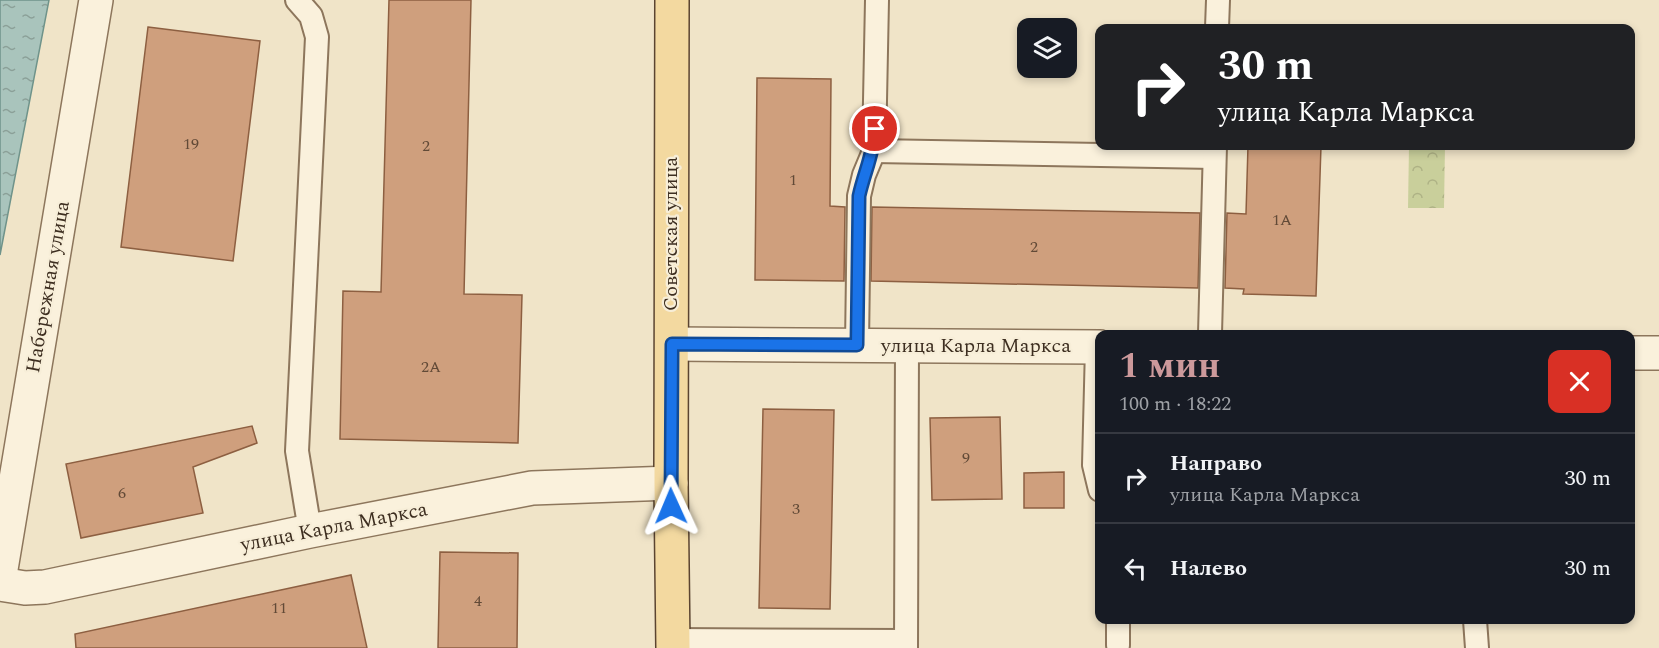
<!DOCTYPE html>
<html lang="ru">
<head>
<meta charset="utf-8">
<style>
	:root { --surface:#171b24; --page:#242831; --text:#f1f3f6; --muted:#9ea1a6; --line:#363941; --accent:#cc999b }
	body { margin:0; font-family:Spectral,serif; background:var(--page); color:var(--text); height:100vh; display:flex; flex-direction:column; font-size:22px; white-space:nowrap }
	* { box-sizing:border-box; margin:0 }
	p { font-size:20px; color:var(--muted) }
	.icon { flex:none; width:33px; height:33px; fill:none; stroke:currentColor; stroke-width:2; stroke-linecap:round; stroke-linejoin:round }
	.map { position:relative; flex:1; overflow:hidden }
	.drawer { position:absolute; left:1095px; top:330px; width:540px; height:294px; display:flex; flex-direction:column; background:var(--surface); border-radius:12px; box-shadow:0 3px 9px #0003 }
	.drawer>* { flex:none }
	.top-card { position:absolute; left:1095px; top:24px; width:540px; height:126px; border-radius:12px; box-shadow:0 3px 9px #0003; background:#202124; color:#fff; overflow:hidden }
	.fabs { position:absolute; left:1017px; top:18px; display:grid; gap:12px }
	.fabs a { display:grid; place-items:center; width:60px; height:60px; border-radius:12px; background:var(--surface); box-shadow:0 3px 9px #0003; font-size:30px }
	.pin { position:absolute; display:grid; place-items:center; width:51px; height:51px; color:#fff; margin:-26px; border:3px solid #fff; border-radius:50%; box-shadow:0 2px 6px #0007 }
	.me { position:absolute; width:66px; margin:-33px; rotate:359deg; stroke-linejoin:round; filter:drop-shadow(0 0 4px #0008) }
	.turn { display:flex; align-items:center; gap:21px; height:126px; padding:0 24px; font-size:27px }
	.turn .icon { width:78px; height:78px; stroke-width:2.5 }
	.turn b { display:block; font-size:42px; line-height:51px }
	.round { display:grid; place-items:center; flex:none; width:63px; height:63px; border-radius:12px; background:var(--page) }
	.head { display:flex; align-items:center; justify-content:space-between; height:102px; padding:0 24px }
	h1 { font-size:36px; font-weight:700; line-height:45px; color:var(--accent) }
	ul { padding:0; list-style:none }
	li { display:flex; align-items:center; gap:18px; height:90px; padding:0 24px; border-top:2px solid var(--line) }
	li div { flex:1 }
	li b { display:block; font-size:22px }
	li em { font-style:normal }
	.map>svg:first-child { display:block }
</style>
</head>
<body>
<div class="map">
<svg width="1659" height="648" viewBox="0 0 1659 648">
	<defs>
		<pattern id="park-crowns" width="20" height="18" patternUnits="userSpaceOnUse" patternTransform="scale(1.5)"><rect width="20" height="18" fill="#c9cf9b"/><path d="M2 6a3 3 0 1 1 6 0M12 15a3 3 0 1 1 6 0" fill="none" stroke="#aeb285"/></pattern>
		<pattern id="water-ripples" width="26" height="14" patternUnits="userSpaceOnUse" patternTransform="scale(1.5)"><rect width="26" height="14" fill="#a9c4bc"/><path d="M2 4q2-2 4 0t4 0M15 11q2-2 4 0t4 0" fill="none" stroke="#8ba098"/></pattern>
	</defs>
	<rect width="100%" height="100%" fill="#f0e4c8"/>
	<!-- park -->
	<path fill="url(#park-crowns)" d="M 1409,146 L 1445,146 L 1444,208 L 1408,208 Z"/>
	<!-- water -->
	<path fill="url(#water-ripples)" stroke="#6f938a" stroke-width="1.5" d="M 0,0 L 49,0 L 0,255 Z"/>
	<!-- building -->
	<g fill="#cf9f7d" stroke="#8d5f41" stroke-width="1.5">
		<path d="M 389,0 L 471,0 L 464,294 L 522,295 L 518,443 L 340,439 L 343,291 L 381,292 Z"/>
		<path d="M 148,27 L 260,41 L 233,261 L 121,247 Z"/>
		<path d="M 757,78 L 831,79 L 830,206 L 845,207 L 844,281 L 755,280 Z"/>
		<path d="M 1248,146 L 1321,146 L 1316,296 L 1243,294 L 1244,289 L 1225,288 L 1227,213 L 1246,214 Z"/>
		<path d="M 872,207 L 1200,213 L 1198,288 L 871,281 Z"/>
		<path d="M 763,409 L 834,410 L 830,609 L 759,608 Z"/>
		<path d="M 1000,417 L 1002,499 L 932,500 L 930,418 Z"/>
		<path d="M 252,426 L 257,443 L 193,467 L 203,513 L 81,538 L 66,464 Z"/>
		<path d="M 1064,472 L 1064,508 L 1024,508 L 1024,473 Z"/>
		<path d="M 440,552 L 518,553 L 517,648 L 438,648 Z"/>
		<path d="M 351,575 L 367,648 L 76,648 L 75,634 Z"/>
	</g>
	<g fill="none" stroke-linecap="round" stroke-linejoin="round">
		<defs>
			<g id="lane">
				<path d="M 297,0 L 311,16 L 317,37 L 297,451 L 310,531"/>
				<path d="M 877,0 L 874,151 L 1214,157"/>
				<path d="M 1217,28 L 1218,0"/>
				<path d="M 1210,334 L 1215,146"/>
				<path d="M 857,345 L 859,196 L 864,175 L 874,151"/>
				<path d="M 1097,347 L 1094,465 L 1100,490"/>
				<path d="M 1475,620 L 1477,648"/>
				<path d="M 673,640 L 906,641"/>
				<path d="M 1118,645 L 1118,620"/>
				<path d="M 906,648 L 907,346"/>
			</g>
			<g id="street">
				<path d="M 672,344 L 1100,347"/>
				<path d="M 1630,353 L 1659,353"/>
				<path d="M 0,575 L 96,0"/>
				<path d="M 0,584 L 25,588 L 45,587 L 310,531 L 532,488 L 671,483"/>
			</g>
			<path id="primary" d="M 672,0 L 671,483 L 673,648"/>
		</defs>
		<!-- lane casing -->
		<use href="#lane" stroke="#8d765c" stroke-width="26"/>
		<!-- street casing -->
		<use href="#street" stroke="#8d765c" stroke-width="36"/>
		<!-- primary casing -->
		<use href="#primary" stroke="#5b4430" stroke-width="36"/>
		<!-- lane -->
		<use href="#lane" stroke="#faf1dc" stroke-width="22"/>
		<!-- street -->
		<use href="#street" stroke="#faf1dc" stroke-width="33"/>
		<!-- primary -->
		<use href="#primary" stroke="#f3d9a0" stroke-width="33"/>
	</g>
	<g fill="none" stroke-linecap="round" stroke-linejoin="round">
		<defs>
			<path id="route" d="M 671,506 L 672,344 L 857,345 L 859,196 C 864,173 874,153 875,129"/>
		</defs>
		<!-- route casing -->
		<use href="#route" stroke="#114b97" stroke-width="15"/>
		<!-- route -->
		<use href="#route" stroke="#1a73e8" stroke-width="10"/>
	</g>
	<g text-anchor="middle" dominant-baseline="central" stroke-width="4.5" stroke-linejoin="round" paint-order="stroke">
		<!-- number labels -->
		<g font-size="16" fill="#624a37">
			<text x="191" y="144">19</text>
			<text x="426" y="146">2</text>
			<text x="793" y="180">1</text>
			<text x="1282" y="220">1А</text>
			<text x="1034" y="247">2</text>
			<text x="431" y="367">2А</text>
			<text x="966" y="458">9</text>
			<text x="122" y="493">6</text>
			<text x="796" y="509">3</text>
			<text x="478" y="601">4</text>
			<text x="279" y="608">11</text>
		</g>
		<!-- street labels -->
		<g font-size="20" fill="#3d2e20" stroke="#f7eed8">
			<text transform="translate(671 234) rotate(-90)">Советская улица</text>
			<text transform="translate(48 287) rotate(-80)">Набережная улица</text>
			<text x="976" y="346">улица Карла Маркса</text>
			<text transform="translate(334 527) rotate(-11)">улица Карла Маркса</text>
		</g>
	</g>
</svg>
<div class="fabs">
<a><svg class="icon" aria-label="layers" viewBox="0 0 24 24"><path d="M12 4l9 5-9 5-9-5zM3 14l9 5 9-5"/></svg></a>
</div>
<div class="pin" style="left:875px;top:129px;background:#d93025"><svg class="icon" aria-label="arrive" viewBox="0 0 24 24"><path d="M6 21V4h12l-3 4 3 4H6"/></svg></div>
<svg class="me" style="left:671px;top:506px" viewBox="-20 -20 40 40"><path d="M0-17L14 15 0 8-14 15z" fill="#1a73e8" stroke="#fff" stroke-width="4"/></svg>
<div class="top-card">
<div class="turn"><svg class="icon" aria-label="right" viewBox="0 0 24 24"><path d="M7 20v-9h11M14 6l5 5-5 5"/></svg><div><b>30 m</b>улица Карла Маркса</div></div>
</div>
<section class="drawer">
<div class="head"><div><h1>1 мин</h1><p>100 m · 18:22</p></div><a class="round" style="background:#d93025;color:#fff"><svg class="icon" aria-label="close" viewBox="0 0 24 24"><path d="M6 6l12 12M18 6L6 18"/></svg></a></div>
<ul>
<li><svg class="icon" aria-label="right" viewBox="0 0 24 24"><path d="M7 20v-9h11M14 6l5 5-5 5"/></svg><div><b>Направо</b><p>улица Карла Маркса</p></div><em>30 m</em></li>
<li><svg class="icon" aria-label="left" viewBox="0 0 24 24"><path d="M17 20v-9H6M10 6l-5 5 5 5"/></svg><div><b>Налево</b></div><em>30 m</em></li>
</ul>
</section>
</div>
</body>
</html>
